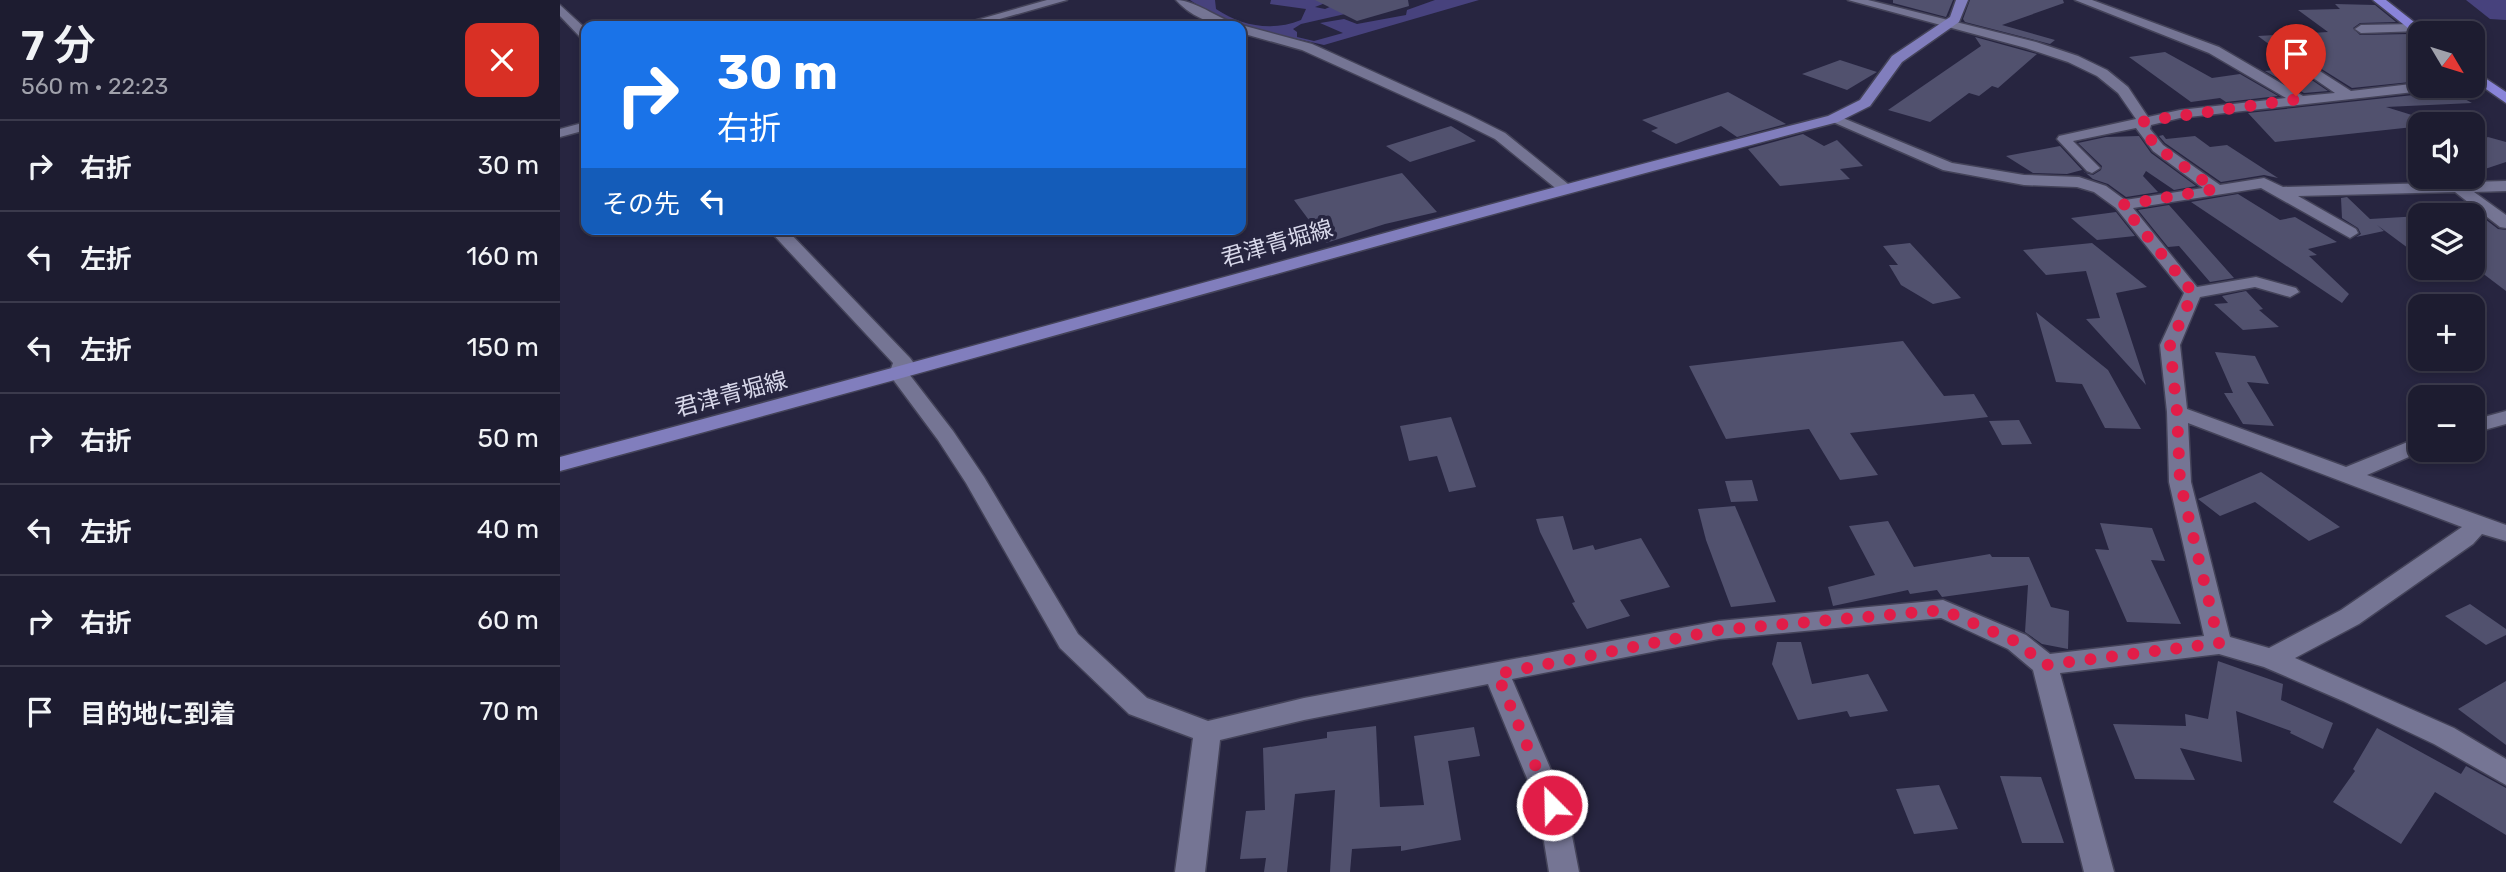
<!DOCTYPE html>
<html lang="ja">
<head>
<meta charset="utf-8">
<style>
	:root { --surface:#1d1c30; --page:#2a293c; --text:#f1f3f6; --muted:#a0a1ab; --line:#3b3a4c }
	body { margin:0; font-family:Rubik,"Noto Sans JP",sans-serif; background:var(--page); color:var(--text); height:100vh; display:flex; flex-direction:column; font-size:26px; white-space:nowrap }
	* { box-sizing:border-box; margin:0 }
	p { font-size:23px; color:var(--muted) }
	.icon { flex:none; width:38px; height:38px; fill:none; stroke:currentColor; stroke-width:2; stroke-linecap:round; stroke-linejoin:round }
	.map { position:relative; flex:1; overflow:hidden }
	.details { display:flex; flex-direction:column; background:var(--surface); width:560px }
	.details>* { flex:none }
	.banner { position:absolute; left:21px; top:21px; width:665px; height:214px; border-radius:14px; box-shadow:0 4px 10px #0003,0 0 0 2px var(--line); background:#1a73e8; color:#fff; overflow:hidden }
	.needle { width:46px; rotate:128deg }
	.tools { position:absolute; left:1848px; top:21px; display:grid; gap:14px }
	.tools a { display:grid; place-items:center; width:77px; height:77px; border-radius:14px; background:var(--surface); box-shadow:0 4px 10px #0003,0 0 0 2px var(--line); font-size:35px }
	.pin { position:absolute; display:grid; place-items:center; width:60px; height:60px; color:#fff; margin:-72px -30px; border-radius:50% 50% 50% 0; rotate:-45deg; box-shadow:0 0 7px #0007 }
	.pin .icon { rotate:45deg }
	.me { position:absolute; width:77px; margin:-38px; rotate:337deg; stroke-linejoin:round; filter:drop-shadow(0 0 5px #0008) }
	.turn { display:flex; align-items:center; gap:24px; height:147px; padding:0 21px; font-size:32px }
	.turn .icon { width:91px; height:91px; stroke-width:2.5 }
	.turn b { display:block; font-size:49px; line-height:60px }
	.then { display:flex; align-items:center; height:66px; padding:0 21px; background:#0003; gap:14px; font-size:26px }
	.round { display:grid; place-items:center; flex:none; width:74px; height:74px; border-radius:14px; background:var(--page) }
	.head { display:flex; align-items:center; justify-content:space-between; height:119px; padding:0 21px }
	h1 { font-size:42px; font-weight:600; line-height:52px }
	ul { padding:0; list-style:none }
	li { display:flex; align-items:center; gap:21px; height:91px; padding:0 21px; border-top:2px solid var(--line) }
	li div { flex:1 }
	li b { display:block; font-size:26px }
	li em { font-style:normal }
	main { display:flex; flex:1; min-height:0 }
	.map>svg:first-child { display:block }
</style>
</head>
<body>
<main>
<section class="details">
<div class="head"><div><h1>7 分</h1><p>560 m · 22:23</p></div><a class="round" style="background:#d93025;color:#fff"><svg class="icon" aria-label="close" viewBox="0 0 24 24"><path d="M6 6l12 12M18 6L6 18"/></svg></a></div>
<ul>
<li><svg class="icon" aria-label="right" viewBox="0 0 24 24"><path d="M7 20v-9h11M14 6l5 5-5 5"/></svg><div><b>右折</b></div><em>30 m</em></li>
<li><svg class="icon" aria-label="left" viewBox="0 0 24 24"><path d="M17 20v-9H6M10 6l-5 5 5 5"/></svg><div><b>左折</b></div><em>160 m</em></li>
<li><svg class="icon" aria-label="left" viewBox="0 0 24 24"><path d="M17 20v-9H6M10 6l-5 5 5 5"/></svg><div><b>左折</b></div><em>150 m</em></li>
<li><svg class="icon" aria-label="right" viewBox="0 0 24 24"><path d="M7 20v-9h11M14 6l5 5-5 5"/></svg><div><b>右折</b></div><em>50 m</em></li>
<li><svg class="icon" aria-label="left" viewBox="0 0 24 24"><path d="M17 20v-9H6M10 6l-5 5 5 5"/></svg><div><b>左折</b></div><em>40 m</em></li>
<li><svg class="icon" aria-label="right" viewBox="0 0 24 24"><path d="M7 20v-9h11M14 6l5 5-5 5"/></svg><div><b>右折</b></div><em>60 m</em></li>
<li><svg class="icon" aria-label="arrive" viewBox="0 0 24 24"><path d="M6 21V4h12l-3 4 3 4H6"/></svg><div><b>目的地に到着</b></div><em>70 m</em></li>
</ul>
</section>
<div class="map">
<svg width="1946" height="872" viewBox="0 0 1946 872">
	<rect width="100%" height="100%" fill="#272540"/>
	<!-- green -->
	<g fill="#47427d">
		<path d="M 630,0 L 655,0 L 656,9 C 681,26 712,32 741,20 L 746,9 L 710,4 L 711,0 L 773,0 L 755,7 L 765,9 L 777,4 L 785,14 L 741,24 L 733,29 L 737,32 L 737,37 L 754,41 L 783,33 L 760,23 L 784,19 L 797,24 L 846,15 L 847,10 L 875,0 L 919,0 L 764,45 L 663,22 Z"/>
		<path d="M 1906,0 L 1946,0 L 1946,20 L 1930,19 Z"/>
	</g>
	<!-- building -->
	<g fill="#51516e">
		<path d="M 755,0 L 848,0 L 849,6 L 797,21 Z"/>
		<path d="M 1333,0 L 1393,0 L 1386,17 L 1333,3 Z"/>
		<path d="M 1410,0 L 1503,0 L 1504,3 L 1442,25 L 1495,40 L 1490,44 L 1405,22 L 1403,19 Z"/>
		<path d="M 1775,4 L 1815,5 L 1836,22 L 1800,23 L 1793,28 L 1800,35 L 1851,34 L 1860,38 L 1860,81 L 1792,88 L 1736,53 L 1747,47 L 1746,37 L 1740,37 L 1714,48 L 1698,36 L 1768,32 L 1738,10 L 1780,9 Z"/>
		<path d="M 1415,37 L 1477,54 L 1438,88 L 1432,86 L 1419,96 L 1409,93 L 1370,122 L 1328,110 L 1421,46 Z"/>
		<path d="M 1605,52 L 1652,78 L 1680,74 L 1718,96 L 1666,102 L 1660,98 L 1631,102 L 1569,57 Z"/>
		<path d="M 1280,60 L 1317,72 L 1287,90 L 1242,74 Z"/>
		<path d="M 1734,68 L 1768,91 L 1744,93 L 1705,71 Z"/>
		<path d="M 1881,86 L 1912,103 L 1826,107 L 1881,124 L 1715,142 L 1688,113 L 1872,93 Z"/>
		<path d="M 1168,92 L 1226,124 L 1177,137 L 1161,126 L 1116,144 L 1091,131 L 1098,128 L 1082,120 Z"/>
		<path d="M 891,126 L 916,141 L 850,162 L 826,146 Z"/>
		<path d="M 1243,134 L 1264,146 L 1277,140 L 1303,166 L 1280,169 L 1290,179 L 1220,186 L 1188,149 Z"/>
		<path d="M 1603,135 L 1606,139 L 1635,136 L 1650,147 L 1667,145 L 1718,178 L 1704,175 L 1661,182 L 1605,143 L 1599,136 Z"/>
		<path d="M 1579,136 L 1591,153 L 1636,186 L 1614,190 L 1586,171 L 1583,176 L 1598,192 L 1566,197 L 1548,184 L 1533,179 L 1522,170 L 1507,174 L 1473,173 L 1446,156 L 1500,146 L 1525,173 L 1533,175 L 1541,170 L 1542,166 L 1518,143 L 1546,137 Z"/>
		<path d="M 1928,137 L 1946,142 L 1946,162 L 1913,173 L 1913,142 Z"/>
		<path d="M 842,173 L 877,212 L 825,224 L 766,243 L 734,200 Z"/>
		<path d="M 1678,194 L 1720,220 L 1735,217 L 1777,242 L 1748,249 L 1757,255 L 1749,256 L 1789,294 L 1782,303 L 1631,202 Z"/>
		<path d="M 1787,197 L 1810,219 L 1860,216 L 1860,257 L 1817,225 L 1824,231 L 1796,237 L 1801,234 L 1798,228 L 1782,218 L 1781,198 Z"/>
		<path d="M 1609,205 L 1674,278 L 1650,282 L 1619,246 L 1608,247 L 1578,210 Z"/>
		<path d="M 1908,206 L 1938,229 L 1946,230 L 1946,291 L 1913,266 L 1913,215 L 1889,215 L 1879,208 Z"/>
		<path d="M 1556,212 L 1575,236 L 1537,240 L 1511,218 Z"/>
		<path d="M 1350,243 L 1401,298 L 1373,304 L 1341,285 L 1329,265 L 1338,265 L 1323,246 Z"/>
		<path d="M 1532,243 L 1587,287 L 1556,293 L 1586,385 L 1526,319 L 1540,318 L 1526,271 L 1486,275 L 1463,250 Z"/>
		<path d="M 1686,291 L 1703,309 L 1699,310 L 1719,327 L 1683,330 L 1654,304 L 1668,303 L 1662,296 Z"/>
		<path d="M 1476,312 L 1548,370 L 1581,429 L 1545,428 L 1522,384 L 1496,382 Z"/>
		<path d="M 1343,341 L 1384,396 L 1414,394 L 1428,417 L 1290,433 L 1318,475 L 1280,480 L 1249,429 L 1166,439 L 1129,366 Z"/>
		<path d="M 1655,352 L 1695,356 L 1709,384 L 1687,382 L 1714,426 L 1683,424 L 1664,393 L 1673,393 Z"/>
		<path d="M 891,417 L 916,487 L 889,492 L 877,456 L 849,461 L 840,426 Z"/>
		<path d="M 1459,420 L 1472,444 L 1442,445 L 1429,421 Z"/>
		<path d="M 1701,472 L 1780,527 L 1749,541 L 1695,502 L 1660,516 L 1638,499 Z"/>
		<path d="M 1192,480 L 1198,501 L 1171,502 L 1165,481 Z"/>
		<path d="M 1175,506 L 1216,602 L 1171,607 L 1146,540 L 1138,509 Z"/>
		<path d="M 1003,516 L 1013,550 L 1033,545 L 1035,550 L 1081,538 L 1110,587 L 1060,600 L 1070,616 L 1027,629 L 1012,603 L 1015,602 L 980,532 L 976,519 Z"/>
		<path d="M 1328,521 L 1354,567 L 1430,554 L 1432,557 L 1469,557 L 1491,607 L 1509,611 L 1508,649 L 1482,644 L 1465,632 L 1468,585 L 1382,597 L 1377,590 L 1350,594 L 1348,590 L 1273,606 L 1268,587 L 1315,575 L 1289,526 Z"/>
		<path d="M 1540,523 L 1592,528 L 1605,561 L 1591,560 L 1621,624 L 1567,622 L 1535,549 L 1549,550 Z"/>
		<path d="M 1910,604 L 1946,629 L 1946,635 L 1926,645 L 1885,616 Z"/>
		<path d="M 1217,642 L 1241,642 L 1252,684 L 1308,674 L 1328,711 L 1290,717 L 1287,711 L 1238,720 L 1212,664 Z"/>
		<path d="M 1658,661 L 1723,684 L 1721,700 L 1773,723 L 1763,749 L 1730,733 L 1731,731 L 1676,711 L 1682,762 L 1620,748 L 1635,780 L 1575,779 L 1553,724 L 1626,726 L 1625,714 L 1648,719 Z"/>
		<path d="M 1946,681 L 1946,745 L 1898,709 Z"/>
		<path d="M 816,726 L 820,807 L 864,805 L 854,736 L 914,727 L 920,756 L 888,761 L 901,840 L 841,851 L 841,846 L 792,849 L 790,872 L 770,872 L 775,790 L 735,794 L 727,872 L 704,872 L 706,858 L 680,859 L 686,811 L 705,810 L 703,748 L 767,738 L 767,732 Z"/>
		<path d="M 1817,728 L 1901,774 L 1906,766 L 1946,788 L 1946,835 L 1875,792 L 1841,844 L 1773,802 L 1795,771 L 1793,769 Z"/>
		<path d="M 1440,776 L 1481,777 L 1504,843 L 1462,843 Z"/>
		<path d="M 1379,785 L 1398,829 L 1354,834 L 1336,789 Z"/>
	</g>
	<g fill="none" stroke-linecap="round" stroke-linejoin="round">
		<defs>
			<g id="minor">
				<path d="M 487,0 L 507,0 L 415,26 L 396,26 Z"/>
				<path d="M 616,0 C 637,0 663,23 685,26 L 752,44 L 909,115 L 945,133 L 1013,188 L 1011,191 L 999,191 L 935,139 L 899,121 L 742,50 L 681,33 L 681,26 C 656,26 633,19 616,0 Z"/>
				<path d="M 1288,0 L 1308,0 L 1476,42 L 1518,56 L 1547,70 L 1568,87 L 1588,117 L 1620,110 L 1726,98 L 1649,53 L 1515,0 L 1532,0 L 1659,47 L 1743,96 L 1775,93 L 1714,51 L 1741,39 L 1745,40 L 1745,46 L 1730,52 L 1791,91 L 1860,83 L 1860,86 L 1879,86 L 1872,90 L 1620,118 L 1591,125 L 1590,129 L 1603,145 L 1660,185 L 1704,178 L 1723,187 L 1946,181 L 1946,191 L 1914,192 L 1946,215 L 1946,228 L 1940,227 L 1895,192 L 1738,196 L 1796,229 L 1798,233 L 1790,238 L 1701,188 L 1573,208 L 1637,287 L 1696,277 L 1736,288 L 1739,292 L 1730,297 L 1695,287 L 1640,297 L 1620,345 L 1627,409 L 1786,467 L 1860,437 L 1860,450 L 1865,450 L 1807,475 L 1946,525 L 1946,541 L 1922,534 L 1913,544 L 1799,624 L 1735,658 L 1894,728 L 1946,759 L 1946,785 L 1874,744 L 1783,701 L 1704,667 L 1659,654 L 1500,673 L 1554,872 L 1524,872 L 1473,670 L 1448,649 L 1381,618 L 1159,639 L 952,679 L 1006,805 L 1019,872 L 989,872 L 978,805 L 928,684 L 744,720 L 660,740 L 645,872 L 615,872 L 633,738 L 569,714 L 500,648 L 406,483 L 378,440 L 329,374 L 333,363 L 208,229 L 226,229 L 350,358 L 353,362 L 349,374 L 393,431 L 424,477 L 518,634 L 587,698 L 648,721 L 744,698 L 1159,621 L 1383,600 L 1466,635 L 1490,654 L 1644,636 L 1609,482 L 1607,412 L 1600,345 L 1624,293 L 1556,208 L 1534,192 L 1517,187 L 1464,185 L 1383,170 L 1266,119 L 1273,115 L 1278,116 L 1392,163 L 1464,175 L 1519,177 L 1546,186 L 1565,200 L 1643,188 L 1593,151 L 1576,128 L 1513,141 L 1540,168 L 1532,173 L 1527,171 L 1497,139 L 1499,136 L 1576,119 L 1558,93 L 1537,76 L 1508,62 L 1466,48 ZM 1628,423 L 1902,527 L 1781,610 L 1709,648 L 1670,637 L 1631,482 Z"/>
				<path d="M 0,5 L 26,29 L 26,40 L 22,39 L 0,16 Z"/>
				<path d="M 1856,24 L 1862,28 L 1860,31 L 1801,33 L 1795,29 L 1801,25 Z"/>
				<path d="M 26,122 L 26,130 L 0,137 L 0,129 Z"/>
				<path d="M 1946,411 L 1946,424 L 1913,433 L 1913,420 Z"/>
			</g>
			<path id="major" d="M 1396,0 L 1408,0 L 1399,22 L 1342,62 L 1310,106 L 1278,122 C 851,233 427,357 0,471 L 0,457 C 423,346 844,224 1268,116 L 1300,100 L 1332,56 L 1390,17 Z"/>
			<g id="highway">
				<path d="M 1813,0 L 1826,0 L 1868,33 L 1858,36 Z"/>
				<path d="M 1913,70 L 1946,92 L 1946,103 L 1913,80 Z"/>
			</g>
		</defs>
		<!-- minor casing -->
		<use href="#minor" stroke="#444359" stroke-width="3"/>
		<!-- major casing -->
		<use href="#major" stroke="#444359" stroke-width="3"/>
		<!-- highway casing -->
		<use href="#highway" stroke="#444359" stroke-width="3"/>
		<!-- minor -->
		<use href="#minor" fill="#757594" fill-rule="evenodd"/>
		<!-- major -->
		<use href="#major" fill="#817ebd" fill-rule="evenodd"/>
		<!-- highway -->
		<use href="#highway" fill="#8984d9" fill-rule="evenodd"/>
	</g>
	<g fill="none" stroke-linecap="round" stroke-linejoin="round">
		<!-- route -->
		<path stroke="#e11d48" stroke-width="12" stroke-dasharray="0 21.6" d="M 992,805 L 937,674 L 1159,630 L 1383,610 L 1457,642 L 1485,665 L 1659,643 L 1620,482 L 1617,412 L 1610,345 L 1633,293 L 1562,205 L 1655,189 L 1598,148 L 1583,130 L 1584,121 L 1738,99 L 1736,96"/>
	</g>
	<g text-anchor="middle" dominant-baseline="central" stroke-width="7" stroke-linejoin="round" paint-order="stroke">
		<!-- street labels -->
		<g font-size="23" fill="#d8d8ea" stroke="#272540">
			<text transform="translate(717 243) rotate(-16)">君津青堀線</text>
			<text transform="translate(171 394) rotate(-15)">君津青堀線</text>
		</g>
	</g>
</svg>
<div class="tools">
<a><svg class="needle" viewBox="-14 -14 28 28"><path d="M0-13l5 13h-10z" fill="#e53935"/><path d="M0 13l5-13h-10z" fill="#a0a1ab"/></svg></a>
<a><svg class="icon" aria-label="sound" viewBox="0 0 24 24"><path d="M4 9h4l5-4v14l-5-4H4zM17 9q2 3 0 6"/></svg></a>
<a><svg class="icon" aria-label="layers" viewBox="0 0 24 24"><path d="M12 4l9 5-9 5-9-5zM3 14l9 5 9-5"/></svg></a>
<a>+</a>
<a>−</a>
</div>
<div class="pin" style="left:1736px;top:96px;background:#d93025"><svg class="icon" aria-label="arrive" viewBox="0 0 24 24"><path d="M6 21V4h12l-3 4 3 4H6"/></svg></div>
<svg class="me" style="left:992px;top:805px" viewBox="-20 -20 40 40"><circle r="17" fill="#e11d48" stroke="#fff" stroke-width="3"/><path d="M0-11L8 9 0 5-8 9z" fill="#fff"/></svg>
<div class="banner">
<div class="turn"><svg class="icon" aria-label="right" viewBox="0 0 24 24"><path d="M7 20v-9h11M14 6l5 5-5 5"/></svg><div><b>30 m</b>右折</div></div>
<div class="then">その先<svg class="icon" aria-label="left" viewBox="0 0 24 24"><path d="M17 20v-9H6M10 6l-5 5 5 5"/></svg></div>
</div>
</div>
</main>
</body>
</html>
